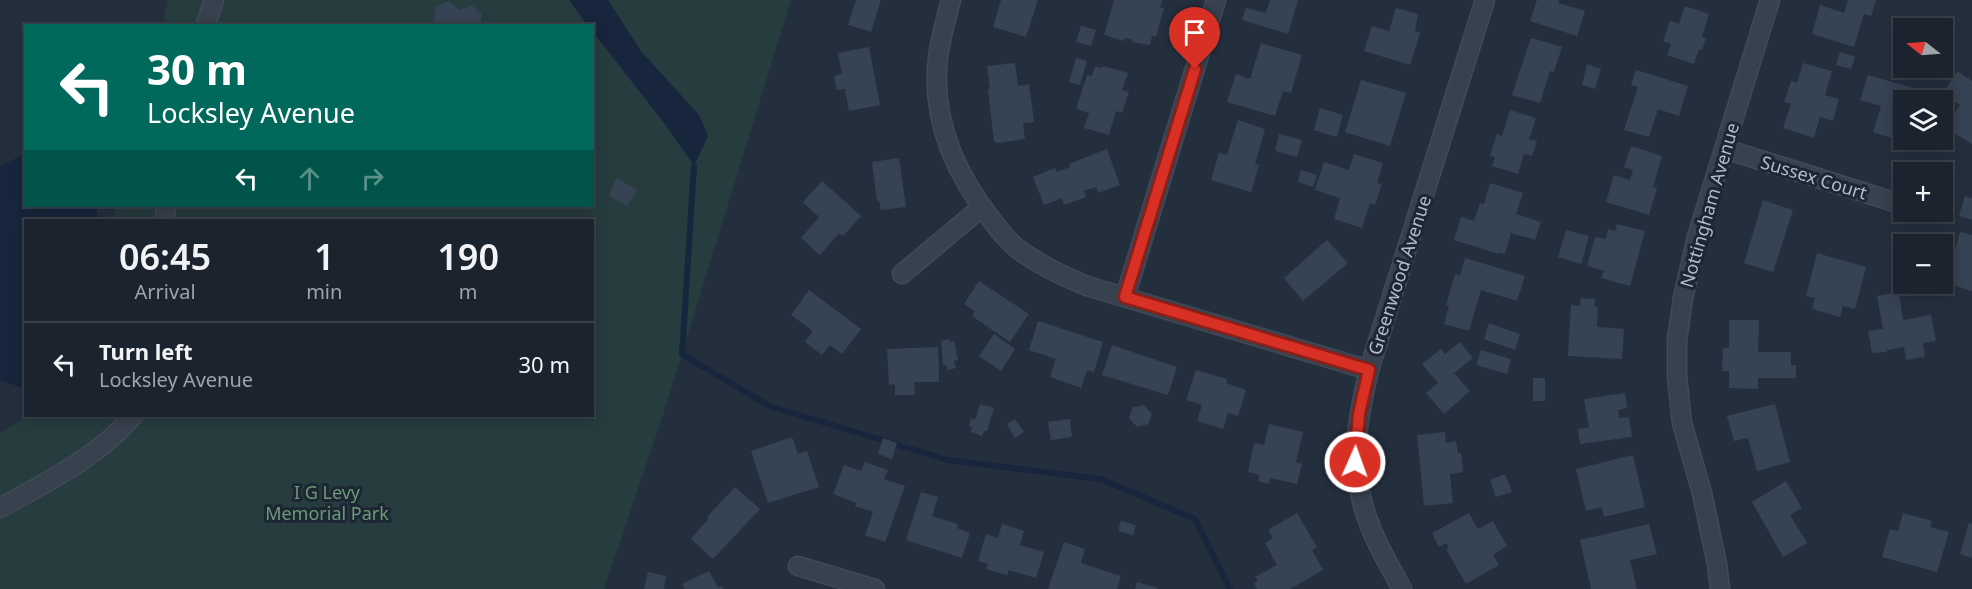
<!DOCTYPE html>
<html lang="en">
<head>
<meta charset="utf-8">
<style>
	:root { --surface:#1b232e; --page:#242b36; --text:#f1f3f6; --muted:#a0a4aa; --line:#39404a }
	body { margin:0; font-family:"Noto Sans",sans-serif; background:var(--page); color:var(--text); height:100vh; display:flex; flex-direction:column; font-size:22px; white-space:nowrap }
	* { box-sizing:border-box; margin:0 }
	p { font-size:20px; color:var(--muted) }
	.icon { flex:none; width:33px; height:33px; fill:none; stroke:currentColor; stroke-width:2; stroke-linecap:round; stroke-linejoin:round }
	.map { position:relative; flex:1; overflow:hidden }
	.side { position:absolute; left:24px; top:219px; width:570px; height:198px; display:flex; flex-direction:column; background:var(--surface); border-radius:0px; box-shadow:0 3px 15px #0003,0 0 0 2px var(--line) }
	.side>* { flex:none }
	.guide { position:absolute; left:24px; top:24px; width:570px; height:183px; border-radius:0px; box-shadow:0 3px 15px #0003,0 0 0 2px var(--line); background:#00695c; color:#fff; overflow:hidden }
	.needle { width:39px; rotate:287deg }
	.controls { position:absolute; left:1893px; top:18px; display:grid; gap:12px }
	.controls a { display:grid; place-items:center; width:60px; height:60px; border-radius:0px; background:var(--surface); box-shadow:0 3px 15px #0003,0 0 0 2px var(--line); font-size:30px }
	.pin { position:absolute; display:grid; place-items:center; width:51px; height:51px; color:#fff; margin:-62px -26px; border-radius:50% 50% 50% 0; rotate:-45deg; box-shadow:0 0 6px #0007 }
	.pin .icon { rotate:45deg }
	.me { position:absolute; width:66px; margin:-33px; rotate:2deg; stroke-linejoin:round; filter:drop-shadow(0 0 4px #0008) }
	.turn { display:flex; align-items:center; gap:21px; height:126px; padding:0 24px; font-size:27px }
	.turn .icon { width:78px; height:78px; stroke-width:2.5 }
	.turn b { display:block; font-size:42px; line-height:51px }
	.lanes { display:flex; align-items:center; height:57px; padding:0 24px; background:#0003; justify-content:center; gap:30px; direction:ltr }
	.lanes .off { opacity:.35 }
	.eta { display:flex; justify-content:space-evenly; align-items:center; height:102px; text-align:center }
	.eta b { font-size:36px; font-weight:600; line-height:42px }
	ul { padding:0; list-style:none }
	li { display:flex; align-items:center; gap:18px; height:84px; padding:0 24px; border-top:2px solid var(--line) }
	li div { flex:1 }
	li b { display:block; font-size:22px }
	li em { font-style:normal }
	.map>svg:first-child { display:block }
</style>
</head>
<body>
<div class="map">
<svg width="1972" height="589" viewBox="0 0 1972 589">
	<rect width="100%" height="100%" fill="#242f3e"/>
	<!-- green -->
	<path fill="#263c3f" d="M 168,0 L 791,0 L 663,415 L 604,589 L 0,589 L 0,433 L 27,416 L 592,416 L 592,220 L 112,220 L 117,206 L 592,206 L 592,26 L 162,25 Z"/>
	<!-- water -->
	<g fill="#17263c">
		<path d="M 569,0 L 608,0 L 641,51 L 699,115 L 708,136 L 694,166 L 664,123 L 593,32 L 592,26 L 587,25 Z"/>
		<path d="M 25,154 L 26,206 L 96,206 L 98,220 L 26,220 L 25,388 L 0,381 L 0,166 Z"/>
	</g>
	<g fill="none" stroke-linecap="round" stroke-linejoin="round">
		<!-- stream -->
		<path stroke="#17263c" stroke-width="6" d="M 694,166 L 682,354 L 769,406 L 948,460 L 1101,479 L 1195,519 L 1230,589"/>
	</g>
	<!-- building -->
	<g fill="#364354">
		<path d="M 856,0 L 881,0 L 871,32 L 848,25 Z"/>
		<path d="M 1001,0 L 1038,0 L 1026,37 L 993,27 Z"/>
		<path d="M 1114,0 L 1162,0 L 1160,7 L 1164,8 L 1156,37 L 1152,36 L 1150,45 L 1132,42 L 1133,40 L 1125,38 L 1124,41 L 1104,35 Z"/>
		<path d="M 1270,0 L 1298,0 L 1288,34 L 1242,20 L 1246,8 L 1266,13 Z"/>
		<path d="M 1537,0 L 1559,0 L 1558,3 L 1585,11 L 1577,36 L 1530,21 Z"/>
		<path d="M 1848,0 L 1876,0 L 1871,16 L 1864,14 L 1854,47 L 1812,34 L 1820,5 L 1844,13 Z"/>
		<path d="M 449,1 L 460,10 L 472,5 L 482,15 L 480,26 L 440,26 L 433,20 L 436,6 Z"/>
		<path d="M 1685,6 L 1709,14 L 1702,37 L 1706,38 L 1702,50 L 1699,49 L 1694,64 L 1667,55 L 1671,44 L 1663,41 L 1670,21 L 1679,24 Z"/>
		<path d="M 1396,8 L 1418,14 L 1415,31 L 1420,33 L 1410,65 L 1364,51 L 1372,26 L 1389,31 Z"/>
		<path d="M 1081,26 L 1096,30 L 1091,46 L 1076,42 Z"/>
		<path d="M 1531,38 L 1562,47 L 1554,72 L 1550,71 L 1540,103 L 1512,95 Z"/>
		<path d="M 1261,43 L 1302,55 L 1291,93 L 1283,91 L 1275,116 L 1227,102 L 1236,74 L 1250,79 Z"/>
		<path d="M 869,47 L 880,105 L 849,111 L 845,89 L 837,90 L 834,76 L 842,74 L 838,53 Z"/>
		<path d="M 1840,52 L 1855,57 L 1851,69 L 1836,65 Z"/>
		<path d="M 1076,58 L 1087,61 L 1080,85 L 1069,82 Z"/>
		<path d="M 1015,63 L 1018,86 L 1029,84 L 1034,122 L 1023,123 L 1025,139 L 997,143 L 994,141 L 988,90 L 990,89 L 987,66 Z"/>
		<path d="M 1803,63 L 1832,71 L 1825,95 L 1839,99 L 1833,121 L 1820,117 L 1814,138 L 1783,128 L 1791,104 L 1784,102 L 1791,81 L 1797,83 Z"/>
		<path d="M 1587,64 L 1601,69 L 1595,89 L 1582,85 Z"/>
		<path d="M 1095,66 L 1102,68 L 1103,66 L 1128,73 L 1122,90 L 1129,92 L 1122,113 L 1116,111 L 1109,135 L 1084,128 L 1089,113 L 1076,109 L 1087,75 L 1092,76 Z"/>
		<path d="M 1923,68 L 1934,68 L 1930,78 L 1921,74 Z"/>
		<path d="M 1636,70 L 1688,86 L 1679,116 L 1658,109 L 1649,137 L 1624,130 L 1638,87 L 1631,85 Z"/>
		<path d="M 1957,71 L 1972,81 L 1972,144 L 1946,128 L 1960,105 L 1943,94 Z"/>
		<path d="M 1868,75 L 1916,89 L 1913,100 L 1904,100 L 1904,133 L 1901,141 L 1873,132 L 1881,106 L 1860,100 Z"/>
		<path d="M 1361,80 L 1406,93 L 1390,146 L 1345,132 Z"/>
		<path d="M 1320,108 L 1343,115 L 1337,137 L 1314,130 Z"/>
		<path d="M 1510,110 L 1536,118 L 1529,139 L 1537,141 L 1532,156 L 1524,154 L 1518,174 L 1492,166 L 1495,157 L 1490,156 L 1497,134 L 1502,136 Z"/>
		<path d="M 1238,120 L 1265,129 L 1255,164 L 1259,165 L 1251,192 L 1211,180 L 1219,153 L 1227,155 Z"/>
		<path d="M 1279,134 L 1302,140 L 1297,157 L 1275,151 Z"/>
		<path d="M 1631,146 L 1662,156 L 1653,187 L 1657,188 L 1649,215 L 1606,202 L 1614,175 L 1630,180 L 1633,170 L 1624,167 Z"/>
		<path d="M 1107,149 L 1120,185 L 1098,193 L 1096,187 L 1084,191 L 1086,197 L 1064,205 L 1062,198 L 1044,205 L 1033,177 L 1055,168 L 1057,172 L 1070,167 L 1069,164 Z"/>
		<path d="M 1354,154 L 1383,163 L 1377,183 L 1382,184 L 1375,205 L 1370,203 L 1362,228 L 1334,219 L 1340,198 L 1315,190 L 1324,162 L 1349,170 Z"/>
		<path d="M 899,158 L 906,207 L 881,210 L 879,201 L 877,201 L 872,162 Z"/>
		<path d="M 1301,170 L 1317,175 L 1313,187 L 1298,182 Z"/>
		<path d="M 616,178 L 637,190 L 627,206 L 609,196 Z"/>
		<path d="M 822,181 L 861,216 L 843,236 L 839,233 L 820,255 L 801,238 L 819,217 L 803,202 Z"/>
		<path d="M 1490,183 L 1523,193 L 1516,214 L 1541,222 L 1535,240 L 1511,233 L 1505,254 L 1499,252 L 1499,254 L 1454,240 L 1461,217 L 1474,221 L 1480,203 L 1484,204 Z"/>
		<path d="M 1965,196 L 1972,198 L 1972,220 L 1959,216 Z"/>
		<path d="M 1763,200 L 1793,210 L 1773,272 L 1744,263 Z"/>
		<path d="M 1617,224 L 1645,231 L 1630,286 L 1601,278 L 1604,271 L 1587,266 L 1595,237 L 1606,239 L 1608,229 L 1615,231 Z"/>
		<path d="M 1566,230 L 1589,236 L 1581,264 L 1558,257 Z"/>
		<path d="M 1962,232 L 1972,235 L 1972,291 L 1945,283 L 1960,233 Z"/>
		<path d="M 1327,240 L 1348,263 L 1303,301 L 1284,278 Z"/>
		<path d="M 1817,253 L 1866,267 L 1855,309 L 1843,306 L 1840,317 L 1812,309 L 1815,298 L 1806,296 Z"/>
		<path d="M 1465,258 L 1525,276 L 1517,301 L 1481,290 L 1469,331 L 1444,324 L 1449,306 L 1446,305 L 1455,274 L 1460,276 Z"/>
		<path d="M 979,281 L 1029,314 L 1010,342 L 972,316 L 975,311 L 964,304 Z"/>
		<path d="M 809,290 L 861,329 L 842,354 L 830,345 L 822,355 L 805,342 L 813,331 L 791,315 Z"/>
		<path d="M 1899,292 L 1903,320 L 1931,315 L 1936,341 L 1923,343 L 1925,357 L 1906,360 L 1904,347 L 1887,350 L 1887,352 L 1872,353 L 1868,331 L 1883,329 L 1877,296 Z"/>
		<path d="M 1581,298 L 1595,299 L 1595,307 L 1598,307 L 1597,327 L 1624,329 L 1622,359 L 1568,356 L 1571,305 L 1580,306 Z"/>
		<path d="M 1729,320 L 1759,320 L 1758,352 L 1791,352 L 1791,365 L 1796,365 L 1796,378 L 1758,378 L 1758,389 L 1729,388 L 1729,371 L 1722,371 L 1723,348 L 1729,348 Z"/>
		<path d="M 1038,321 L 1103,342 L 1094,372 L 1087,370 L 1081,388 L 1050,377 L 1056,359 L 1029,350 Z"/>
		<path d="M 1489,323 L 1520,334 L 1515,350 L 1484,339 Z"/>
		<path d="M 994,334 L 1015,349 L 1001,371 L 979,356 Z"/>
		<path d="M 949,339 L 950,342 L 954,341 L 958,360 L 954,361 L 956,368 L 947,370 L 946,365 L 943,365 L 941,341 Z"/>
		<path d="M 1460,342 L 1473,358 L 1454,373 L 1470,391 L 1444,414 L 1426,393 L 1438,383 L 1422,364 L 1441,349 L 1445,354 Z"/>
		<path d="M 1112,345 L 1177,367 L 1168,395 L 1102,375 Z"/>
		<path d="M 938,347 L 939,382 L 914,382 L 915,395 L 895,395 L 895,384 L 889,385 L 887,349 Z"/>
		<path d="M 1481,350 L 1511,359 L 1507,374 L 1476,365 Z"/>
		<path d="M 1196,370 L 1227,379 L 1226,383 L 1246,390 L 1238,416 L 1228,413 L 1223,429 L 1197,421 L 1202,405 L 1186,400 Z"/>
		<rect x="1533" y="378" width="12" height="23"/>
		<path d="M 1625,393 L 1627,408 L 1618,410 L 1619,418 L 1629,417 L 1632,437 L 1580,444 L 1578,429 L 1589,427 L 1584,399 Z"/>
		<path d="M 980,404 L 994,408 L 987,431 L 984,431 L 982,436 L 971,432 L 972,427 L 969,426 L 971,418 L 975,420 Z"/>
		<path d="M 1775,404 L 1790,462 L 1757,471 L 1748,438 L 1734,441 L 1727,416 Z"/>
		<path d="M 1144,405 L 1152,414 L 1148,424 L 1137,427 L 1129,418 L 1133,407 Z"/>
		<path d="M 1015,419 L 1024,432 L 1015,438 L 1007,424 Z"/>
		<path d="M 1070,419 L 1072,437 L 1051,440 L 1048,422 Z"/>
		<path d="M 1269,424 L 1303,432 L 1296,462 L 1302,464 L 1297,484 L 1270,478 L 1268,484 L 1258,481 L 1259,476 L 1257,474 L 1248,472 L 1254,443 L 1264,445 Z"/>
		<path d="M 1445,432 L 1446,443 L 1456,441 L 1458,453 L 1461,453 L 1463,472 L 1450,474 L 1453,503 L 1424,506 L 1417,435 Z"/>
		<path d="M 792,437 L 798,454 L 807,451 L 819,487 L 768,503 L 751,451 Z"/>
		<path d="M 883,438 L 897,443 L 892,459 L 878,454 Z"/>
		<path d="M 1633,455 L 1645,507 L 1604,517 L 1602,507 L 1586,511 L 1576,469 Z"/>
		<path d="M 865,462 L 888,470 L 884,479 L 905,486 L 885,542 L 865,535 L 873,512 L 855,506 L 856,503 L 833,494 L 844,465 L 861,471 Z"/>
		<path d="M 1505,474 L 1512,492 L 1496,497 L 1490,480 Z"/>
		<path d="M 1786,481 L 1802,508 L 1790,515 L 1807,543 L 1783,557 L 1752,502 Z"/>
		<path d="M 735,487 L 760,509 L 713,559 L 691,539 L 709,518 L 707,517 Z"/>
		<path d="M 921,492 L 938,497 L 932,516 L 958,524 L 957,528 L 970,533 L 962,558 L 906,540 Z"/>
		<path d="M 1297,513 L 1317,547 L 1312,550 L 1323,570 L 1290,589 L 1257,589 L 1254,583 L 1258,581 L 1255,577 L 1277,565 L 1265,543 L 1273,538 L 1268,530 Z"/>
		<path d="M 1469,513 L 1478,529 L 1493,521 L 1507,546 L 1493,555 L 1499,565 L 1466,584 L 1446,549 L 1449,548 L 1446,543 L 1439,547 L 1432,533 Z"/>
		<path d="M 1903,513 L 1932,521 L 1930,527 L 1949,532 L 1937,572 L 1882,557 L 1890,529 L 1898,531 Z"/>
		<path d="M 1121,521 L 1136,525 L 1133,535 L 1118,531 Z"/>
		<path d="M 1969,523 L 1972,524 L 1972,558 L 1960,554 Z"/>
		<path d="M 1002,524 L 1024,531 L 1020,545 L 1044,552 L 1036,578 L 1009,570 L 1007,575 L 986,569 L 988,564 L 978,561 L 986,534 L 998,538 Z"/>
		<path d="M 1649,524 L 1657,554 L 1630,560 L 1637,589 L 1591,589 L 1580,540 Z"/>
		<path d="M 1064,542 L 1085,549 L 1081,563 L 1121,576 L 1117,589 L 1048,589 Z"/>
		<path d="M 709,571 L 718,588 L 722,586 L 723,589 L 685,589 L 682,584 Z"/>
		<path d="M 648,572 L 666,576 L 664,589 L 644,589 Z"/>
		<path d="M 1137,582 L 1158,588 L 1157,589 L 1135,589 Z"/>
	</g>
	<g fill="none" stroke-linecap="round" stroke-linejoin="round">
		<defs>
			<g id="street">
				<path d="M 951,0 C 946,19 940,39 938,58 C 931,118 955,173 991,219 C 1000,231 1009,243 1022,252 C 1042,266 1065,277 1087,286 L 1369,370"/>
				<path d="M 205,26 L 214,0"/>
				<path d="M 1725,149 L 1904,205"/>
				<path d="M 1925,212 L 1929,213"/>
				<path d="M 165,220 L 166,206"/>
				<path d="M 902,274 L 982,207"/>
				<path d="M 1125,297 L 1216,0"/>
				<path d="M 0,508 C 47,482 98,457 133,416"/>
				<path d="M 798,566 L 875,589"/>
				<path d="M 1402,589 C 1391,568 1377,546 1369,523 C 1348,469 1356,425 1369,370 L 1485,0"/>
				<path d="M 1720,589 L 1717,564 L 1702,493 L 1682,423 L 1677,377 L 1677,340 L 1683,298 L 1697,237 L 1770,0"/>
			</g>
		</defs>
		<!-- street casing -->
		<use href="#street" stroke="#414a57" stroke-width="21"/>
		<!-- street -->
		<use href="#street" stroke="#38414e" stroke-width="18"/>
	</g>
	<g fill="none" stroke-linecap="round" stroke-linejoin="round">
		<defs>
			<path id="route" d="M 1195,69 L 1125,297 L 1369,370 L 1359,414 L 1355,462"/>
		</defs>
		<!-- route casing -->
		<use href="#route" stroke="#8d1f18" stroke-width="15"/>
		<!-- route -->
		<use href="#route" stroke="#d93025" stroke-width="10"/>
	</g>
	<g text-anchor="middle" dominant-baseline="central" stroke-width="6" stroke-linejoin="round" paint-order="stroke">
		<!-- street labels -->
		<g font-size="18" fill="#b4bcc9" stroke="#1d2633">
			<text transform="translate(1814 177) rotate(17)">Sussex Court</text>
			<text transform="translate(1709 205) rotate(-74)">Nottingham Avenue</text>
			<text transform="translate(1399 275) rotate(-72)">Greenwood Avenue</text>
		</g>
		<!-- park labels -->
		<g font-size="18" fill="#6b9a76" stroke="#1d2633">
			<text x="327" y="492">I G Levy<tspan x="327" dy="21">Memorial Park</tspan></text>
		</g>
	</g>
</svg>
<div class="controls">
<a><svg class="needle" viewBox="-14 -14 28 28"><path d="M0-13l5 13h-10z" fill="#e53935"/><path d="M0 13l5-13h-10z" fill="#a0a4aa"/></svg></a>
<a><svg class="icon" aria-label="layers" viewBox="0 0 24 24"><path d="M12 4l9 5-9 5-9-5zM3 14l9 5 9-5"/></svg></a>
<a>+</a>
<a>−</a>
</div>
<div class="pin" style="left:1195px;top:69px;background:#d93025"><svg class="icon" aria-label="arrive" viewBox="0 0 24 24"><path d="M6 21V4h12l-3 4 3 4H6"/></svg></div>
<svg class="me" style="left:1355px;top:462px" viewBox="-20 -20 40 40"><circle r="17" fill="#d93025" stroke="#fff" stroke-width="3"/><path d="M0-11L8 9 0 5-8 9z" fill="#fff"/></svg>
<div class="guide">
<div class="turn"><svg class="icon" aria-label="left" viewBox="0 0 24 24"><path d="M17 20v-9H6M10 6l-5 5 5 5"/></svg><div><b>30 m</b>Locksley Avenue</div></div>
<div class="lanes"><svg class="icon" aria-label="left" viewBox="0 0 24 24"><path d="M17 20v-9H6M10 6l-5 5 5 5"/></svg><svg class="icon off" aria-label="ahead" viewBox="0 0 24 24"><path d="M12 20V5M6 11l6-6 6 6"/></svg><svg class="icon off" aria-label="right" viewBox="0 0 24 24"><path d="M7 20v-9h11M14 6l5 5-5 5"/></svg></div>
</div>
<section class="side">
<div class="eta">
<div><b>06:45</b><p>Arrival</p></div>
<div><b>1</b><p>min</p></div>
<div><b>190</b><p>m</p></div>
</div>
<ul>
<li><svg class="icon" aria-label="left" viewBox="0 0 24 24"><path d="M17 20v-9H6M10 6l-5 5 5 5"/></svg><div><b>Turn left</b><p>Locksley Avenue</p></div><em>30 m</em></li>
</ul>
</section>
</div>
</body>
</html>
